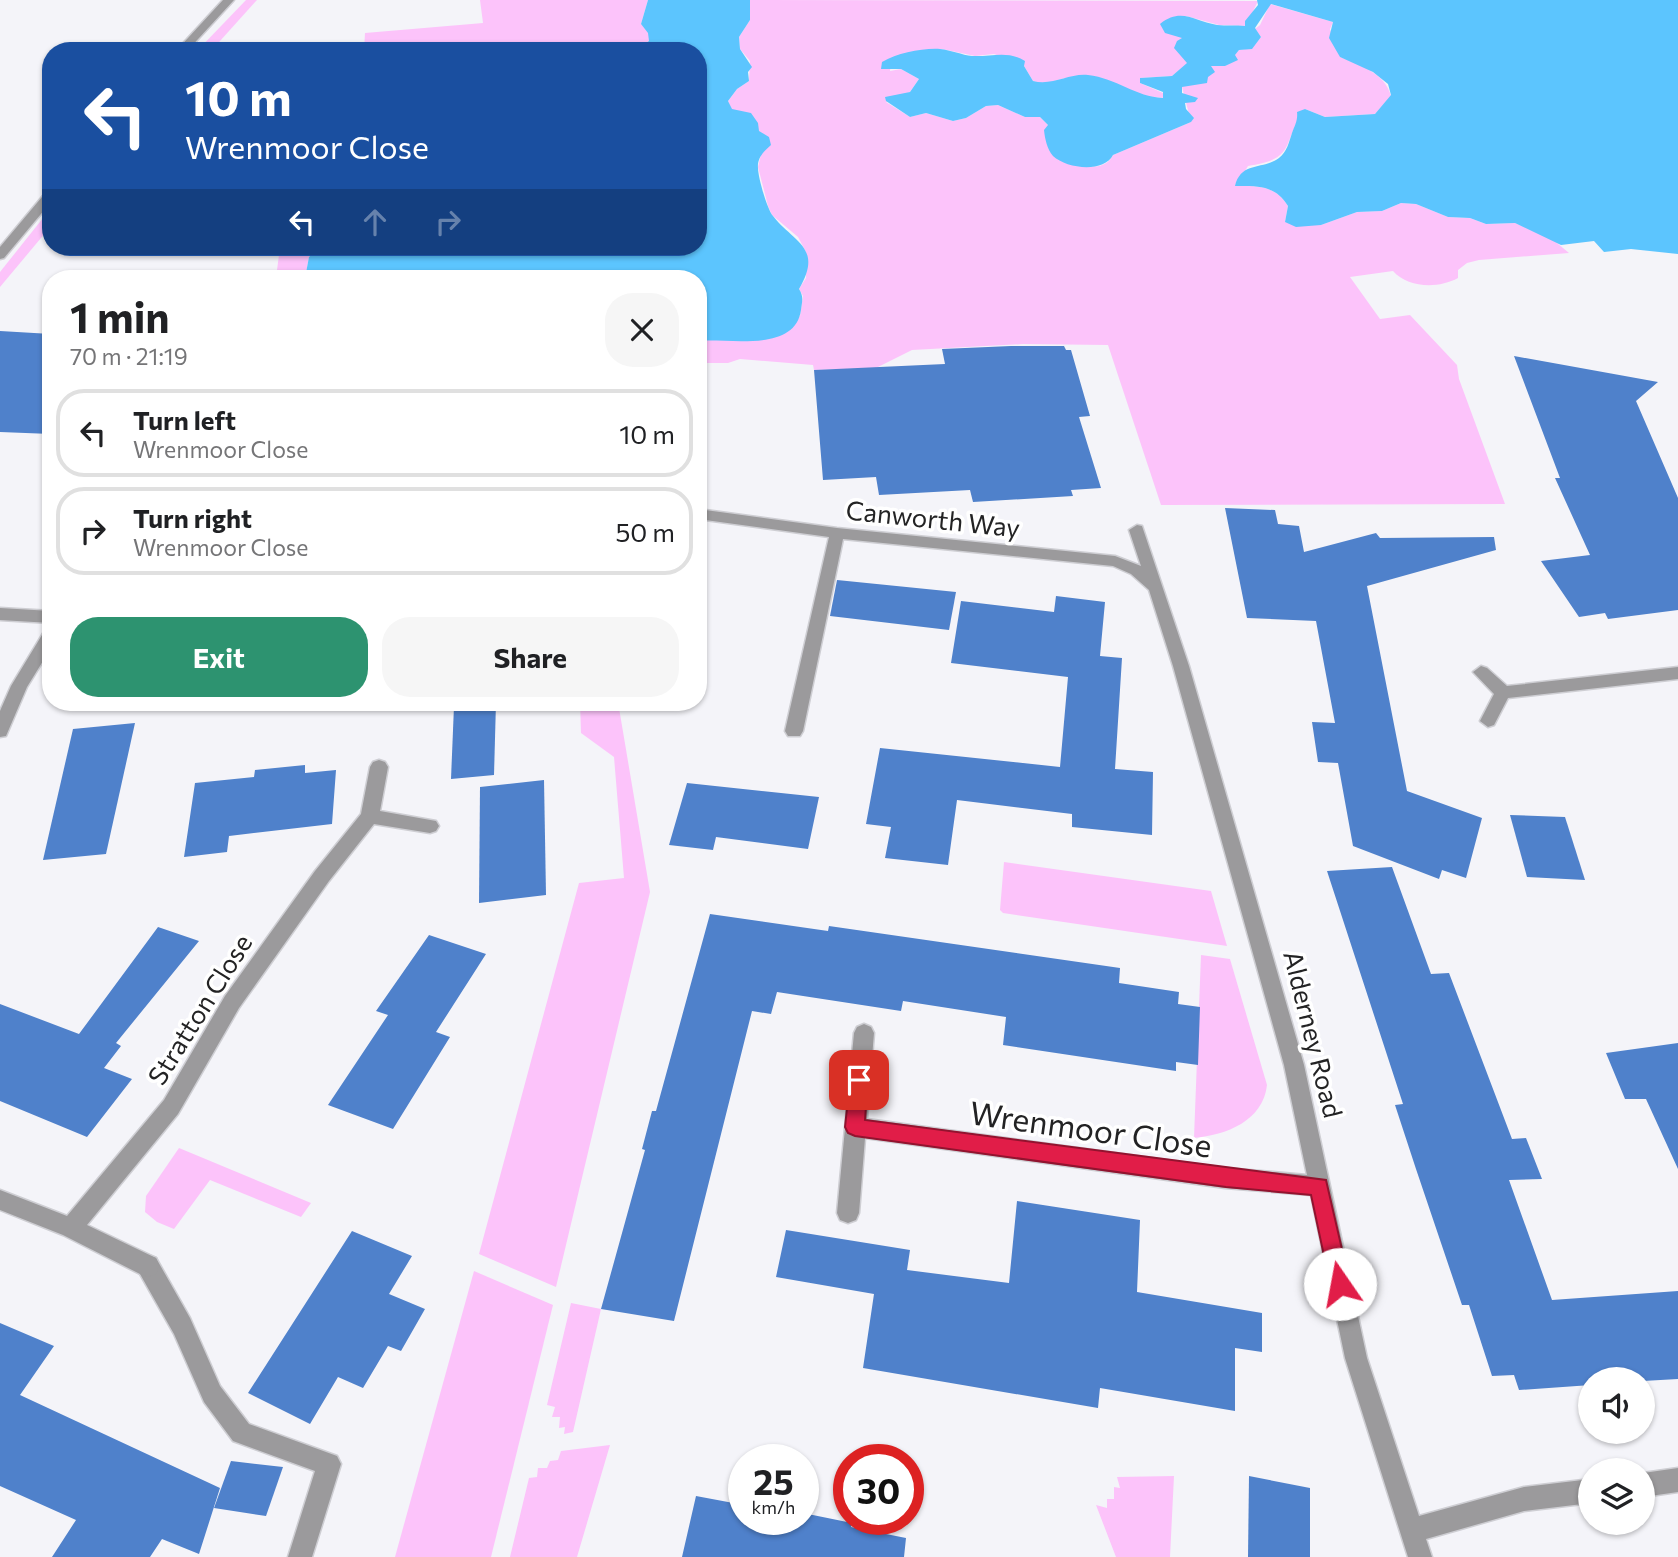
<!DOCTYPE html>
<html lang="en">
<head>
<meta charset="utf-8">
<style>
	:root { --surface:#fff; --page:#f6f6f6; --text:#202124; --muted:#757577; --line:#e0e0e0; --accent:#2d9370 }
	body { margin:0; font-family:Commissioner,sans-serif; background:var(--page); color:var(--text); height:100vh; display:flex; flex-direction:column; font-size:26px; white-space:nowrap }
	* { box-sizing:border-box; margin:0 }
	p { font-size:23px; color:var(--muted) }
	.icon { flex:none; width:38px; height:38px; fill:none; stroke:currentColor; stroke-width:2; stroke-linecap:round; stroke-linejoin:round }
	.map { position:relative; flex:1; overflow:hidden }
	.details { position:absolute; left:42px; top:270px; width:665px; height:441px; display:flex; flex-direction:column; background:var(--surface); border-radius:28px; box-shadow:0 2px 5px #0004 }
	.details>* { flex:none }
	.top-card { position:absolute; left:42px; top:42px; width:665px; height:214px; border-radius:28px; box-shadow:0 2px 5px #0004; background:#1a4fa0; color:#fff; overflow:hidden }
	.tools { position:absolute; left:1578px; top:1367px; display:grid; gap:14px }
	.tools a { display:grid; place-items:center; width:77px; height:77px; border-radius:50%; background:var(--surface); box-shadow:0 2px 5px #0004; font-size:35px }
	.speed { position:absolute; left:728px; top:1444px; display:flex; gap:14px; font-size:35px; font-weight:700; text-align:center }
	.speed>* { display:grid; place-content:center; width:91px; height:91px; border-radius:50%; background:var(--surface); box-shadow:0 2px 5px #0004; line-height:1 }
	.speed small { font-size:18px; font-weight:400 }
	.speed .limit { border:10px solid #d22; background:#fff; color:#111 }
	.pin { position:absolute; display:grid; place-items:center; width:60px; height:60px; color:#fff; margin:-30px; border-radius:14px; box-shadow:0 4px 10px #0006 }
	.me { position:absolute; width:77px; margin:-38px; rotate:348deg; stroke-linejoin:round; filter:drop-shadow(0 0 5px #0008) }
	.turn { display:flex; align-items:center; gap:24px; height:147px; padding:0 28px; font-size:32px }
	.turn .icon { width:91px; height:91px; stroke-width:2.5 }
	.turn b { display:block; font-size:49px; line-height:60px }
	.lanes { display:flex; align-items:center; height:66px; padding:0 28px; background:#0003; justify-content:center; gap:35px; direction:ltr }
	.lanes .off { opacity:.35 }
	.round { display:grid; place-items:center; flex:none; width:74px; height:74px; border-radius:28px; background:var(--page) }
	.summary { display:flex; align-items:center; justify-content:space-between; height:119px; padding:0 28px }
	h1 { font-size:42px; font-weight:700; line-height:52px }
	.cta { display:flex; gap:14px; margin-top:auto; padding:14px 28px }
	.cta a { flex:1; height:80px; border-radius:28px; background:var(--accent); color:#fff; font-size:28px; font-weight:700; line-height:80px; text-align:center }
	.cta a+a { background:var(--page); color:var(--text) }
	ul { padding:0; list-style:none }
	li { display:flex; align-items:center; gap:21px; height:88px; margin:0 14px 10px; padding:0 14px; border:4px solid var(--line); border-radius:28px }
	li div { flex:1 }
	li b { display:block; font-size:26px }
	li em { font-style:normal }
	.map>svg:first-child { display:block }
</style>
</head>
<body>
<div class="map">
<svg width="1678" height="1557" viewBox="0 0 1678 1557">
	<rect width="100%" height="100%" fill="#f4f4f9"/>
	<!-- green -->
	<g fill="#fcc3fa">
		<path d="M 246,0 L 257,0 L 211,51 L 197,51 Z"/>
		<path d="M 480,0 L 648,0 L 641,24 L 649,33 L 649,41 L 634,51 L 364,51 L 365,33 L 483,23 Z"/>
		<path d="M 750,0 L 1258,1 L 1246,26 L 1219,25 L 1186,16 L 1180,54 L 1188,63 L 1172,76 L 1140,78 L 1140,83 L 1163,93 L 1164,98 L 1143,96 L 1065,78 L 1044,84 L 1033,81 L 1024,66 L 994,54 L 975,56 L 942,49 L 892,57 L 890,71 L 901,69 L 919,79 L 910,92 L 886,102 L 910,117 L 926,113 L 953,121 L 966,118 L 986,106 L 998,105 L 1025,117 L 1040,117 L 1048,125 L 1063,162 C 1080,166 1104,173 1113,155 L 1191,122 L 1182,87 L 1210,66 L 1225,66 L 1239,50 L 1252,48 L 1261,37 L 1255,29 L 1260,25 L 1270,4 L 1333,22 L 1330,29 L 1340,57 C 1360,65 1385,73 1391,96 L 1375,114 L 1325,117 L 1305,109 C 1281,142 1298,159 1248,166 L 1236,186 C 1258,186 1275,185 1288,206 L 1285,222 L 1321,225 L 1357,212 L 1382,211 L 1401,203 L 1416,204 L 1448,217 L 1470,218 L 1486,224 L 1515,223 L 1551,238 L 1569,253 L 1479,260 L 1467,263 L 1458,270 L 1458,278 C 1438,289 1408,288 1393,271 L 1350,277 L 1380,319 L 1410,315 L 1457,365 L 1459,379 L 1505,504 L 1161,505 L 1108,345 L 1023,344 L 912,350 L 876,368 L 814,370 L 813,365 L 740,359 L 728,363 L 698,363 L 698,341 L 724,338 L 754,341 L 800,316 L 803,296 L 799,289 L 806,278 L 806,252 L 798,237 L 772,215 L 768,206 L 758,167 L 761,154 L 759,131 L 731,109 L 728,101 L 737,89 L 749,81 L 750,61 L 740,49 L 739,37 L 750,20 Z"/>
		<path d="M 51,208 L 51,226 L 0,287 L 0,272 Z"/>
		<path d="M 280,247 L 319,247 L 309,257 L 305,278 L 276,278 Z"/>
		<path d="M 580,702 L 618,702 L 650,892 L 556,1287 L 479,1254 L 579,883 L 624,878 L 614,757 L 581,733 Z"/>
		<path d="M 1004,862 L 1211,891 L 1227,946 L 1003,913 L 1000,910 Z"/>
		<path d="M 1201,955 L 1230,959 L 1267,1085 C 1263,1121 1226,1135 1194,1138 Z"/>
		<path d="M 179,1148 L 311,1203 L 301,1217 L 210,1180 L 174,1229 L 157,1222 L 145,1212 L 146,1196 Z"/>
		<path d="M 474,1271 L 553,1305 L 491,1557 L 395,1557 Z"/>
		<path d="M 571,1303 L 601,1309 L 573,1432 L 564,1434 L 565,1427 L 559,1428 L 560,1417 L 552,1417 L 555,1407 L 547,1405 Z"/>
		<path d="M 610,1445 L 577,1557 L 510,1557 L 529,1478 L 537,1477 L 538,1468 L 547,1468 L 550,1461 L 558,1460 L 561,1451 Z"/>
		<path d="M 1174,1476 L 1170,1557 L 1116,1557 L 1096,1505 L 1107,1508 L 1107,1499 L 1114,1499 L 1114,1487 L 1120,1488 L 1117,1477 Z"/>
	</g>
	<!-- water -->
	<g fill="#5cc5fe">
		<path d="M 648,0 L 750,0 L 750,20 L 739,37 L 740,49 L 752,67 L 748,72 L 749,81 L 737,89 L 728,101 L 732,109 L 751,113 L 758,123 L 759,131 L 769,137 L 771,145 C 764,151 757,158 758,168 C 758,177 767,209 773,216 C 793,242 824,247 799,289 C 804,297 802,301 801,310 C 795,353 729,338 698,341 L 698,278 L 305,278 L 309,257 L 319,247 L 698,247 L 698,51 L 634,51 L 649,41 L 648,33 L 641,24 Z"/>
		<path d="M 1257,0 L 1678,0 L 1678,254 L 1631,249 L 1604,252 L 1594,241 L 1561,245 L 1515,223 L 1486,224 L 1470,218 L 1448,217 L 1416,204 L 1401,203 L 1382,211 L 1357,212 L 1321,225 L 1296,227 L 1285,222 L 1288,206 C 1275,185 1258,186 1235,186 C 1241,161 1263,170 1279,158 C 1287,152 1289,142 1292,133 C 1295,125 1298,120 1297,112 L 1305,109 L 1325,117 L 1375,114 L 1391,95 L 1388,84 L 1373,72 L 1340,57 L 1329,38 L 1333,22 L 1271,4 L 1255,28 L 1261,37 L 1252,49 L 1239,50 L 1235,55 L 1238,60 L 1225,66 L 1211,66 L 1215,72 L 1208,77 L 1207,83 L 1182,87 L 1182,93 L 1198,98 L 1195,102 L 1185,103 L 1186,109 L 1194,118 L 1191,122 L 1113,155 C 1104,173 1067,169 1053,156 C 1047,149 1045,139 1044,130 L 1048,125 L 1040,117 L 1025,117 L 998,105 L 986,106 L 966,118 L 953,121 L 926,113 L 910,117 L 886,101 L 885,97 L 910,92 L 919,79 L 901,69 L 881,69 L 882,62 C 898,53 922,48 940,49 C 951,50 962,55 972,56 C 991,57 1008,50 1025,61 L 1024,66 L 1033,81 C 1053,86 1069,73 1088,75 C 1116,78 1136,97 1163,98 L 1163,92 L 1140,83 L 1140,78 L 1172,76 L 1187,63 L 1174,48 L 1177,41 L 1182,38 L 1165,33 L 1160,24 C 1181,7 1194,21 1217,25 C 1226,26 1236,25 1245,26 L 1245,21 L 1258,5 Z"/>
	</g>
	<!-- building -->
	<g fill="#4f81cb">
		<path d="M 0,331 L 51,334 L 51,434 L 0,432 Z"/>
		<path d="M 1011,346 L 1064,346 L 1066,350 L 1071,350 L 1090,416 L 1079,417 L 1101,488 L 1071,490 L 1073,496 L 973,502 L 970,490 L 879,495 L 876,477 L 823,480 L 814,370 L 945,364 L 942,349 Z"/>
		<path d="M 1514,356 L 1658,382 L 1636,401 L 1678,498 L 1678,610 L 1608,619 L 1605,613 L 1579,617 L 1541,561 L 1590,555 L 1555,478 L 1560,478 Z"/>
		<path d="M 1225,508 L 1275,510 L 1278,524 L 1299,526 L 1304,552 L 1376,533 L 1380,538 L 1494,537 L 1496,550 L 1367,586 L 1407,791 L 1482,818 L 1466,878 L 1442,870 L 1439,879 L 1353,846 L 1338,763 L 1318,762 L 1312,722 L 1335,723 L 1316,621 L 1247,618 Z"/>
		<path d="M 837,580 L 956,592 L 949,630 L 830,616 Z"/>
		<path d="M 1056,596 L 1105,602 L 1100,656 L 1122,658 L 1115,769 L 1153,772 L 1152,835 L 1072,827 L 1072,814 L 957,800 L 948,865 L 885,858 L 891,827 L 866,824 L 880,748 L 1060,767 L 1068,677 L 951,663 L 961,601 L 1054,612 Z"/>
		<path d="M 496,702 L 494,775 L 451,779 L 454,706 Z"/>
		<path d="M 135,723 L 106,854 L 43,860 L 73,729 Z"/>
		<path d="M 305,765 L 305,773 L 336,770 L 332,824 L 229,836 L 227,852 L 184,857 L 195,783 L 254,777 L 255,770 Z"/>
		<path d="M 544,780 L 546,895 L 479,903 L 480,787 Z"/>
		<path d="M 687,783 L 819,797 L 808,849 L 716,837 L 713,850 L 669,845 Z"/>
		<path d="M 1510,815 L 1565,817 L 1585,880 L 1527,877 Z"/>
		<path d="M 1392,867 L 1431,974 L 1449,973 L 1512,1139 L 1526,1138 L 1542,1179 L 1509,1180 L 1552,1300 L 1678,1291 L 1678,1379 L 1643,1381 L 1591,1379 L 1591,1385 L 1519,1390 L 1514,1375 L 1492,1376 L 1469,1305 L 1462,1305 L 1416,1169 L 1395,1105 L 1403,1104 L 1327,871 Z"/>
		<path d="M 710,914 L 828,931 L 829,926 L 1120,968 L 1119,983 L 1179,992 L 1178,1004 L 1200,1007 L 1198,1065 L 1176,1062 L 1176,1071 L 1003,1045 L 1006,1017 L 903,1001 L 901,1011 L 777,992 L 771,1014 L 752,1011 L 674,1321 L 601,1309 L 645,1150 L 642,1149 L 652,1111 L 656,1111 Z"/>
		<path d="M 158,927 L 199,941 L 116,1043 L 121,1046 L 104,1068 L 132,1079 L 87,1137 L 0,1101 L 0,1004 L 79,1034 Z"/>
		<path d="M 429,935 L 486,954 L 436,1032 L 450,1037 L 393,1129 L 328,1105 L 388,1015 L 376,1011 Z"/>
		<path d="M 1678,1043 L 1678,1169 L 1646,1099 L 1625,1099 L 1606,1053 Z"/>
		<path d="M 1017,1201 L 1140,1220 L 1137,1292 L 1262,1313 L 1262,1352 L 1235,1348 L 1235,1411 L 1100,1388 L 1098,1408 L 863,1368 L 874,1294 L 776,1277 L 786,1230 L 910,1250 L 907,1270 L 1009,1283 Z"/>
		<path d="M 352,1231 L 412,1256 L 389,1294 L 425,1309 L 401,1351 L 388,1346 L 363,1388 L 338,1377 L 310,1424 L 248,1393 Z"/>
		<path d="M 0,1323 L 54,1346 L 20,1395 L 220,1488 L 199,1554 L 162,1539 L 150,1557 L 52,1557 L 76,1520 L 0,1486 Z"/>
		<path d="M 231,1461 L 283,1467 L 266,1516 L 214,1508 Z"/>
		<path d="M 1249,1476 L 1310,1488 L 1310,1557 L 1248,1557 Z"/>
		<path d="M 696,1496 L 744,1505 L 744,1519 L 803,1519 L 803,1513 L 852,1523 L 851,1527 L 906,1538 L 904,1557 L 682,1557 Z"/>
	</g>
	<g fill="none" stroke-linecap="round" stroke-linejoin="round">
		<defs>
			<path id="service" d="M 148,1255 L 156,1258 L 190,1318 L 220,1386 L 249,1424 L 337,1456 L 341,1464 L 312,1557 L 288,1557 L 315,1471 L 233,1441 L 204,1402 L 174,1334 L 140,1274 L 137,1266 L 140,1258 Z"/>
			<g id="minor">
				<path d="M 223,0 L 234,0 L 187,51 L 176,51 Z"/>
				<path d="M 51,190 L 51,202 L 4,258 L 0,259 L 0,247 L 47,191 Z"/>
				<path d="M 698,509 L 837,528 L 1115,556 L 1141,566 L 1129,530 L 1137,525 L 1142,526 L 1189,666 L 1304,1065 L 1367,1358 L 1419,1516 L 1524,1487 L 1591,1479 L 1591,1503 L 1524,1511 L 1426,1539 L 1432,1557 L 1408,1557 L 1345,1358 L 1311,1195 L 1225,1188 L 865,1138 L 859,1213 L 856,1220 L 848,1223 L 840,1220 L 837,1213 L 854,1033 L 857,1027 L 864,1024 L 871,1027 L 874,1033 L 867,1119 L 1225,1168 L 1307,1175 L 1284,1065 L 1173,666 L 1149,590 L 1131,574 L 1113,566 L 843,539 L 803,731 L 800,736 L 788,736 L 785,731 L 829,537 L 698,519 Z"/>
				<path d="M 0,608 L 51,611 L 51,623 L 0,620 Z"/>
				<path d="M 51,628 L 51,648 L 27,687 L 6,736 L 0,737 L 0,711 L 11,686 L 45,630 Z"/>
				<path d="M 1481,666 L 1487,668 L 1507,686 L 1678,667 L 1678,679 L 1508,698 L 1494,725 L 1488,727 L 1480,721 L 1494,694 L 1473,672 Z"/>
				<path d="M 379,760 L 385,762 L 388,767 L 380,811 L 436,821 L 439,826 L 436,831 L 430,833 L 374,824 L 329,881 L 239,1008 L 178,1114 L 87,1225 L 156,1258 L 159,1266 L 156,1274 L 148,1277 L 140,1274 L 63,1235 L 0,1210 L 0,1190 L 67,1216 L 164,1100 L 225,996 L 315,871 L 361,814 L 370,767 L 373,762 Z"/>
				<path d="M 1678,1468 L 1678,1492 L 1643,1497 L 1643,1473 Z"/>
			</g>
		</defs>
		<!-- service casing -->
		<use href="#service" stroke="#ceced3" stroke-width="3"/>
		<!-- minor casing -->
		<use href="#minor" stroke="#ceced3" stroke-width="3"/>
		<!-- service -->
		<use href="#service" fill="#9b9a9c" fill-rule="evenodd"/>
		<!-- minor -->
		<use href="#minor" fill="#9b9a9c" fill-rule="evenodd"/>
	</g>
	<!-- route -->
	<path fill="#e11d48" stroke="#92132f" stroke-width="2" d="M 859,1072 L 866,1074 L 868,1080 L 865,1120 L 1326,1180 L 1350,1284 L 1347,1291 L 1340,1294 L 1333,1291 L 1330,1284 L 1311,1195 L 1226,1187 L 855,1136 L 848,1133 L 845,1127 L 850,1080 L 853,1074 Z"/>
	<g text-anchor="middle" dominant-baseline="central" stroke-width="7" stroke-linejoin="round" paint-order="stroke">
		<!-- street labels -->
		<g font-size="26" fill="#232324" stroke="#fff">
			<text transform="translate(933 518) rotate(6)">Canworth Way</text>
			<text transform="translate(199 1009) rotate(-58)">Stratton Close</text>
			<text transform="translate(1314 1034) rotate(76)">Alderney Road</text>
		</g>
		<!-- near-street labels -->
		<g font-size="32" fill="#232324" stroke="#fff">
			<text transform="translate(1091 1128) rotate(8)">Wrenmoor Close</text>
		</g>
	</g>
</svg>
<div class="tools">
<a><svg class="icon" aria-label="sound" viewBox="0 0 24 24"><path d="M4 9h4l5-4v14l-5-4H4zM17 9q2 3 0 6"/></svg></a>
<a><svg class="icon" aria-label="layers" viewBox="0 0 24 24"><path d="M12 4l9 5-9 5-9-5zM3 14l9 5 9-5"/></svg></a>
</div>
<div class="speed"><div>25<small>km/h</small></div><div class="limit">30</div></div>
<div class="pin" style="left:859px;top:1080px;background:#d93025"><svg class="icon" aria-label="arrive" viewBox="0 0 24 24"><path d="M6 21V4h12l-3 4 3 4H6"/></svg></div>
<svg class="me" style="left:1340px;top:1284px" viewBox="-20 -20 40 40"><circle r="19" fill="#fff"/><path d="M0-13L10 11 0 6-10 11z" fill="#e11d48"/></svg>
<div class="top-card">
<div class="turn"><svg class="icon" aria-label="left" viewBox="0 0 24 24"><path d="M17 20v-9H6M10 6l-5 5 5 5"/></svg><div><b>10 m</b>Wrenmoor Close</div></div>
<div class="lanes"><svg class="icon" aria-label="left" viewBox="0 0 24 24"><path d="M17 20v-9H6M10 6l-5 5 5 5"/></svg><svg class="icon off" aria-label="ahead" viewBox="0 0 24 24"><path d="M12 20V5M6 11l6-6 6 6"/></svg><svg class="icon off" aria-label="right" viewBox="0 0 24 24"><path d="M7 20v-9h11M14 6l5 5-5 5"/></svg></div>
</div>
<section class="details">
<div class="summary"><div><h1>1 min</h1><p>70 m · 21:19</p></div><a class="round"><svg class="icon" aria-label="close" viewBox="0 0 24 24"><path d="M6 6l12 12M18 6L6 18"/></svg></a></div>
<ul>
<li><svg class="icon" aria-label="left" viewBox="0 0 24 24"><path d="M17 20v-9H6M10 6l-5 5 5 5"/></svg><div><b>Turn left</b><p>Wrenmoor Close</p></div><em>10 m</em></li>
<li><svg class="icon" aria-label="right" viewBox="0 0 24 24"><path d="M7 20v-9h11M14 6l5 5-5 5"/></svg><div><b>Turn right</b><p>Wrenmoor Close</p></div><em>50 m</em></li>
</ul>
<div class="cta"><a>Exit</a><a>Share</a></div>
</section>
</div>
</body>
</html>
